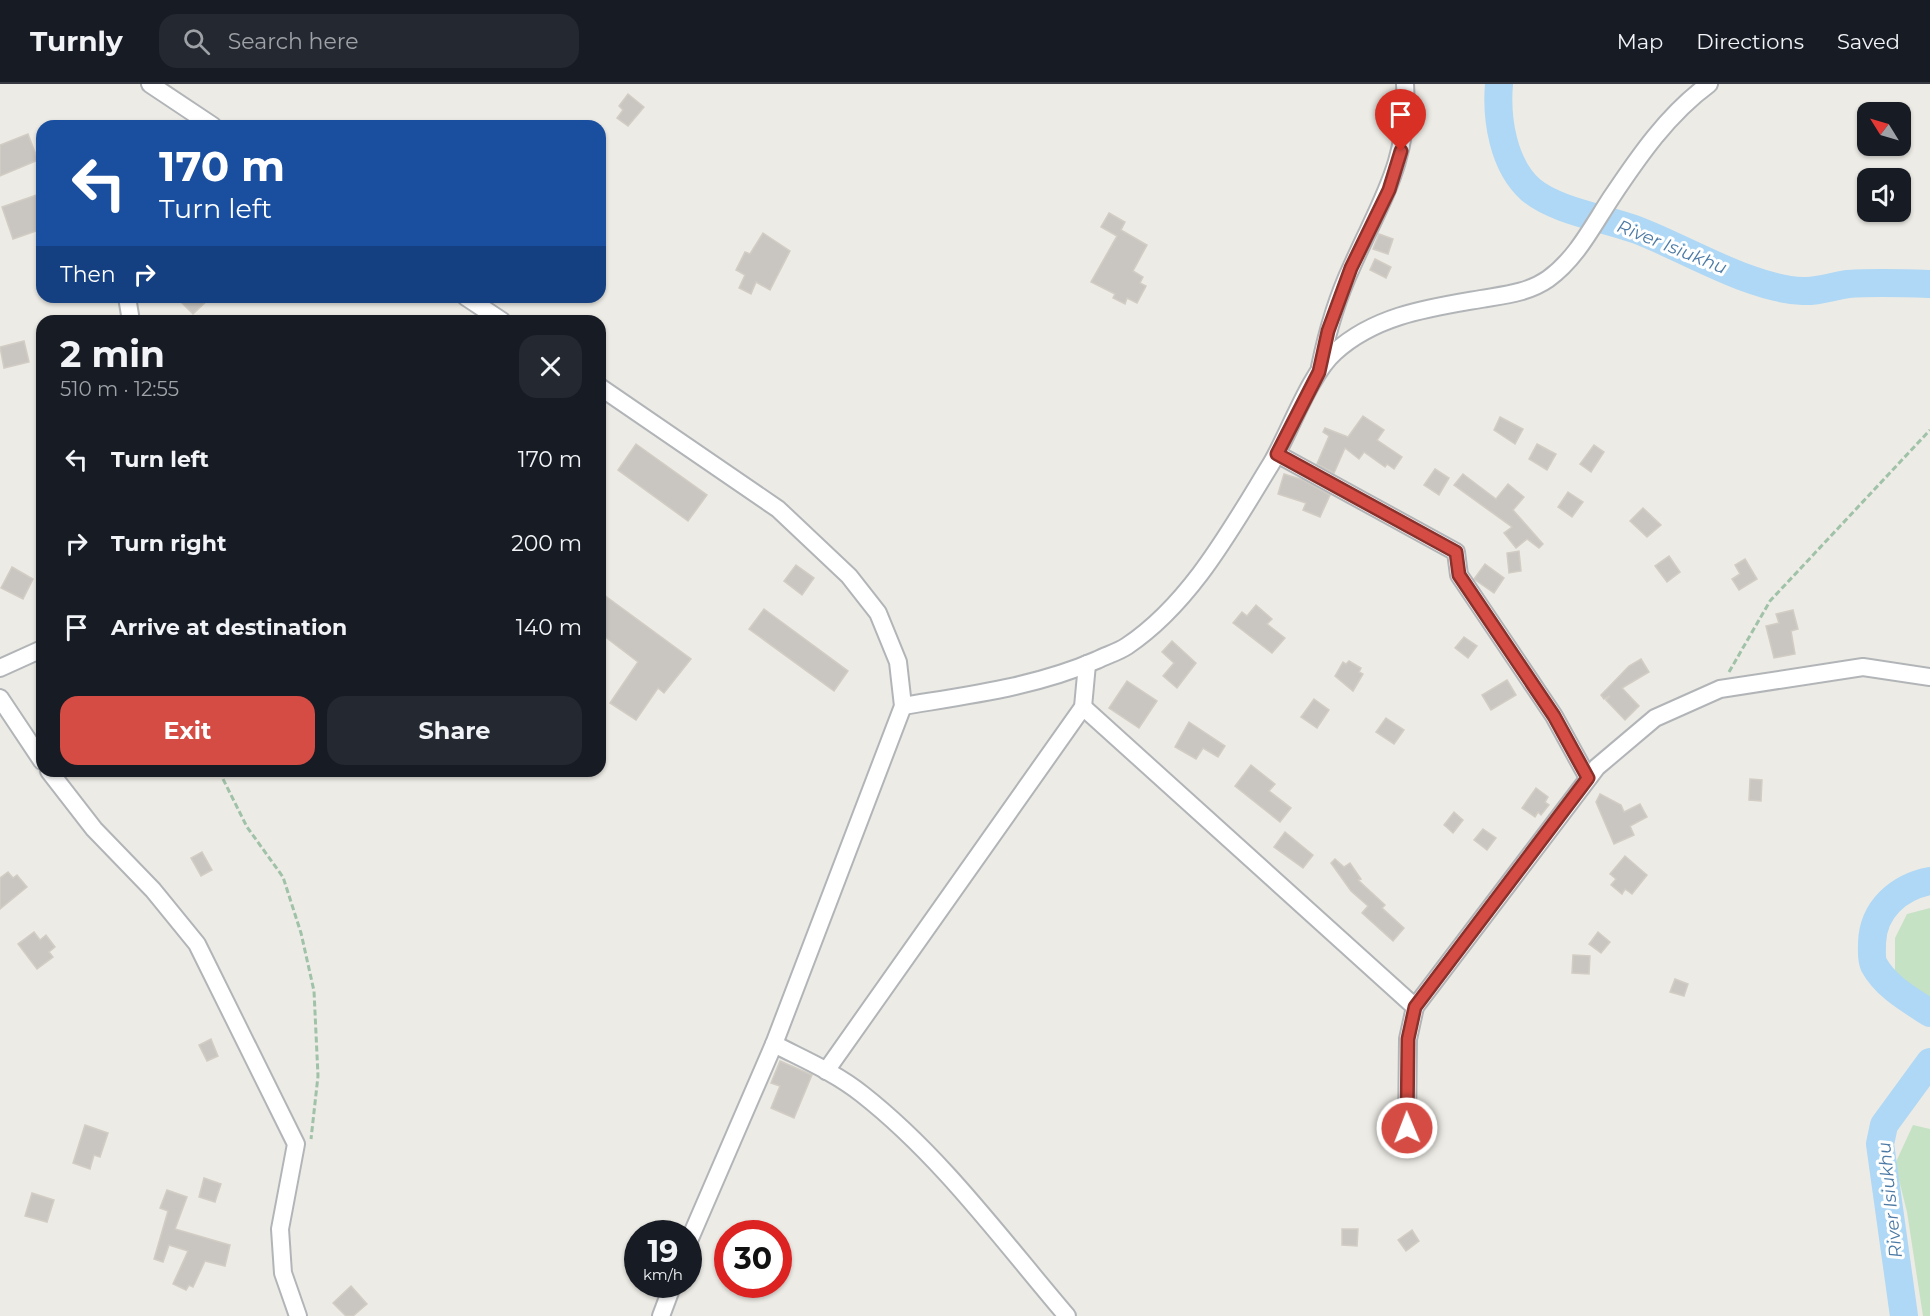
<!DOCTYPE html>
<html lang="en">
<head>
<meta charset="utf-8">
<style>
	:root { --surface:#171b24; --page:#242831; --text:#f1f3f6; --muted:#9ea1a6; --line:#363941; --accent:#d54c44 }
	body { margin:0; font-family:Montserrat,sans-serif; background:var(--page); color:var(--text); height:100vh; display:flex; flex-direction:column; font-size:22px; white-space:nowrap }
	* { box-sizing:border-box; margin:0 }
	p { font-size:20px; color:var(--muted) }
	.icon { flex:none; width:33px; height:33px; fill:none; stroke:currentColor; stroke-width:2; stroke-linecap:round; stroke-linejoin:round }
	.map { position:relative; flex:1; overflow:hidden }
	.side { position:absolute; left:36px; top:231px; width:570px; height:462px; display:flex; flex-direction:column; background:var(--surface); border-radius:18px; box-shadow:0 2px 4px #0004 }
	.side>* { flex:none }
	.guide { position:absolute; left:36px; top:36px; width:570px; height:183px; border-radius:18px; box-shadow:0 2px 4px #0004; background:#1a4fa0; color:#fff; overflow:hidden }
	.needle { width:39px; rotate:307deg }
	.fabs { position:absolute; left:1857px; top:18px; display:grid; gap:12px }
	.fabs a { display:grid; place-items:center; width:54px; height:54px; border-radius:12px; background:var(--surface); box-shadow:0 2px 4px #0004; font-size:30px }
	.speed { position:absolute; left:624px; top:1136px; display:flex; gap:12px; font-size:30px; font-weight:700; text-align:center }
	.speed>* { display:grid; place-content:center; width:78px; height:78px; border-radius:50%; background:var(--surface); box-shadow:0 2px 4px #0004; line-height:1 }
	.speed small { font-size:15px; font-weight:400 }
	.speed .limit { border:9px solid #d22; background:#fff; color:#111 }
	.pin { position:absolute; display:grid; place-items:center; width:51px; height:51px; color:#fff; margin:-62px -26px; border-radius:50% 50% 50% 0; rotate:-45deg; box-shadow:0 0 6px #0007 }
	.pin .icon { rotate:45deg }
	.me { position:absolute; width:66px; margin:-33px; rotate:359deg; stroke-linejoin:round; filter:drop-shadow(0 0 4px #0008) }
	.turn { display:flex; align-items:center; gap:21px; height:126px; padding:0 24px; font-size:27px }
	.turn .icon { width:78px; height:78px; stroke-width:2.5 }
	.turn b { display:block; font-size:42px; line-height:51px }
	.then { display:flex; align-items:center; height:57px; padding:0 24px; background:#0003; gap:12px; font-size:22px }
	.round { display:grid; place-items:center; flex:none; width:63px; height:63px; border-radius:18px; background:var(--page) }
	.overview { display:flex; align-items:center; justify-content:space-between; height:102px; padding:0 24px }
	h1 { font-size:36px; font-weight:700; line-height:45px }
	.action { display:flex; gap:12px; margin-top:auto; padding:12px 24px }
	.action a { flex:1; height:69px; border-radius:18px; background:var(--accent); color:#fff; font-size:24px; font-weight:700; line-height:69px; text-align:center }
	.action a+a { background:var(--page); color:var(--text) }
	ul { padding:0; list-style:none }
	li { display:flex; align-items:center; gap:18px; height:84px; padding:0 24px }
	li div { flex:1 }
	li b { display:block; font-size:22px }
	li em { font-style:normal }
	header { display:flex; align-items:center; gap:36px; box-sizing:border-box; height:84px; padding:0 30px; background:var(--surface); border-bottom:2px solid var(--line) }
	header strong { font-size:28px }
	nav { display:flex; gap:33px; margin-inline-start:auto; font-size:21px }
	.search { width:420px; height:54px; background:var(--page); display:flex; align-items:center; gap:15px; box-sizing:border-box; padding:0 21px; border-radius:18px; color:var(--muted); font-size:22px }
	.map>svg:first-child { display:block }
</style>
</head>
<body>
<header>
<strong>Turnly</strong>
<div class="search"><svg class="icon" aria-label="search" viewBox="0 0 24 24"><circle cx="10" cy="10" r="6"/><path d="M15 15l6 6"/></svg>Search here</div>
<nav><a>Map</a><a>Directions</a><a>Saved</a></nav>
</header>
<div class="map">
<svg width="1930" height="1232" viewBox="0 0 1930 1232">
	<rect width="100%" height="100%" fill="#edebe5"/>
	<!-- green -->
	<g fill="#c5e2c5">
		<path d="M 1930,824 L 1930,916 L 1895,895 L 1895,854 L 1907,830 Z"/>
		<path d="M 1913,1041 L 1930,1045 L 1930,1232 L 1923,1232 L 1907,1128 L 1895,1080 Z"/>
	</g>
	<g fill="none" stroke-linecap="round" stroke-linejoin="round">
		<!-- river -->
		<g stroke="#aed8f5" stroke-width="28">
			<path d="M 1499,0 C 1496,35 1503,81 1531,106 C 1556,127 1605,134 1637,146 C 1687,165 1750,205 1803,207 C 1818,208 1833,202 1848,200 C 1875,198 1903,199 1930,200"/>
			<path d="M 1930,797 C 1899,803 1873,825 1872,859 C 1872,866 1871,875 1874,881 C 1886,903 1910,916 1930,929"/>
			<path d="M 1904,1232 L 1880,1060 L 1884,1041 L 1930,978"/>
		</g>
	</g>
	<!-- building -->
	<g fill="#c9c6c2" stroke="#d2cdc4" stroke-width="1.5">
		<path d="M 628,10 L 644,23 L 628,42 L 617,34 L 623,26 L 619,22 Z"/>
		<path d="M 28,50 L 38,76 L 0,92 L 0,61 Z"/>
		<path d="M 42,109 L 42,145 L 13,155 L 2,123 Z"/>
		<path d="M 1109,129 L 1125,138 L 1121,146 L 1147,161 L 1133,187 L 1143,193 L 1140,199 L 1146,202 L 1137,219 L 1127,214 L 1125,220 L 1113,214 L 1115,210 L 1091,198 L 1117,152 L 1101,143 Z"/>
		<path d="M 763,149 L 790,167 L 770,206 L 756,198 L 751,210 L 739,204 L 745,191 L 736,186 L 745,168 L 750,170 Z"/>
		<path d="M 1379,150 L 1393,155 L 1388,170 L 1373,165 Z"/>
		<path d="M 1375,175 L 1391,183 L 1386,194 L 1370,186 Z"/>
		<path d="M 188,213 L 211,213 L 193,230 L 182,219 Z"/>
		<path d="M 24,257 L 29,278 L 4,284 L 0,263 Z"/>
		<path d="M 1363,332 L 1384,346 L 1377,356 L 1402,373 L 1394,385 L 1387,380 L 1385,383 L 1364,368 L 1359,375 L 1345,364 L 1334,389 L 1317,380 L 1329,352 L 1323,348 L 1325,344 L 1348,353 Z"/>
		<path d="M 1500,333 L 1523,345 L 1515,360 L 1494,346 Z"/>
		<path d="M 636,360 L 707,411 L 688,437 L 618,386 Z"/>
		<path d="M 1537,360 L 1556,370 L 1547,386 L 1529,375 Z"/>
		<path d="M 1594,361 L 1604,368 L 1591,388 L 1580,380 Z"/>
		<path d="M 1435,385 L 1449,394 L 1439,411 L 1424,401 Z"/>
		<path d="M 1284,390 L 1303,396 L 1330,411 L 1320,433 L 1303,426 L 1306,419 L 1278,410 Z"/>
		<path d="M 1463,390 L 1496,415 L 1508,400 L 1524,413 L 1513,426 L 1543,460 L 1539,464 L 1527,455 L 1516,464 L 1504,449 L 1512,443 L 1454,401 Z"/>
		<path d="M 1568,408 L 1583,418 L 1572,433 L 1558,423 Z"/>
		<path d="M 1643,424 L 1661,441 L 1647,453 L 1630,437 Z"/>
		<path d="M 1519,467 L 1521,487 L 1509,489 L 1507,469 Z"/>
		<path d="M 1669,472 L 1680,488 L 1667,498 L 1655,482 Z"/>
		<path d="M 1745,475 L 1757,495 L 1739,506 L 1732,495 L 1740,490 L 1735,481 Z"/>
		<path d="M 1485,480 L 1504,494 L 1494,509 L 1474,495 Z"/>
		<path d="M 796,481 L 814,494 L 802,511 L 784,497 Z"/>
		<path d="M 12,483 L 33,495 L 23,515 L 1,504 Z"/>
		<path d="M 600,508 L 691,575 L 664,609 L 658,604 L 636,636 L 610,619 L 638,578 L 600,549 Z"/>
		<path d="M 1256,521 L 1272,535 L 1267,540 L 1285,554 L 1272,569 L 1233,539 L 1242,528 L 1247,532 Z"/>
		<path d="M 764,525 L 848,587 L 834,607 L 749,545 Z"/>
		<path d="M 1793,526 L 1798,545 L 1791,547 L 1795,570 L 1774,574 L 1766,542 L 1779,539 L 1776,530 Z"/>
		<path d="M 1464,553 L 1477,562 L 1468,574 L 1455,564 Z"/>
		<path d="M 1172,557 L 1196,579 L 1177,604 L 1163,592 L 1174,579 L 1162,568 Z"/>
		<path d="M 1641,575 L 1649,588 L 1622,604 L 1639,622 L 1625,636 L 1606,616 L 1610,612 L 1604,615 L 1601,611 L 1629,582 Z"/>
		<path d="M 1349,577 L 1361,584 L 1359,588 L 1363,590 L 1353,607 L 1335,592 L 1343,578 L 1346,580 Z"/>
		<path d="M 1507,596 L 1516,611 L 1491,626 L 1482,611 Z"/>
		<path d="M 1127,597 L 1157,617 L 1139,644 L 1109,624 Z"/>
		<path d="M 1314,615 L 1329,626 L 1317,644 L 1301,633 Z"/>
		<path d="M 1386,634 L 1404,646 L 1394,660 L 1376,648 Z"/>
		<path d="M 1189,638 L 1225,662 L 1218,673 L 1203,664 L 1196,675 L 1175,663 Z"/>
		<path d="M 1251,681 L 1275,700 L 1269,707 L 1291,724 L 1280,738 L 1235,702 Z"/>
		<path d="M 1750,695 L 1762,696 L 1761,717 L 1749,716 Z"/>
		<path d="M 1536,704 L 1548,713 L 1545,718 L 1549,721 L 1541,731 L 1538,728 L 1535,733 L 1522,724 Z"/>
		<path d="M 1600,710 L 1621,721 L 1624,728 L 1640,720 L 1647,733 L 1630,742 L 1634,751 L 1614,760 L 1596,718 Z"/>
		<path d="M 1454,728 L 1463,736 L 1453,749 L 1444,741 Z"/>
		<path d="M 1483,745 L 1496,754 L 1487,766 L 1474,756 Z"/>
		<path d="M 1285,748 L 1313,771 L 1303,784 L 1274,763 Z"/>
		<path d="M 202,768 L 212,786 L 201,792 L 191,774 Z"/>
		<path d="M 1625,772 L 1647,791 L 1632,810 L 1625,805 L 1622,810 L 1611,801 L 1616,795 L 1610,790 Z"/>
		<path d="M 1335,775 L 1344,783 L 1350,779 L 1361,795 L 1358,796 L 1385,821 L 1382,824 L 1404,844 L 1393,857 L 1362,829 L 1368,822 L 1351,807 L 1331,779 Z"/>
		<path d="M 8,788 L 13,794 L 17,791 L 27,803 L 0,825 L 0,794 Z"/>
		<path d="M 34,848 L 40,856 L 46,851 L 55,863 L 49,868 L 53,873 L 37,885 L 18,860 Z"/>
		<path d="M 1598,848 L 1610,858 L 1601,869 L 1589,860 Z"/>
		<path d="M 1573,871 L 1590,872 L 1589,890 L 1572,889 Z"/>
		<path d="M 1675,895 L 1688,900 L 1684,912 L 1670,908 Z"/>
		<path d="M 211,955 L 218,972 L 207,977 L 199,961 Z"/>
		<path d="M 780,977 L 812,991 L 794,1034 L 771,1024 L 780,1002 L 771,999 Z"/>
		<path d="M 85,1041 L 108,1049 L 100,1073 L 94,1071 L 90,1085 L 73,1079 Z"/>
		<path d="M 204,1094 L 221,1100 L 215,1118 L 199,1113 Z"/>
		<path d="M 167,1106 L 187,1113 L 175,1145 L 230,1161 L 225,1182 L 205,1177 L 193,1203 L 189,1201 L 186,1206 L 173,1200 L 188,1167 L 169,1161 L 163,1178 L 154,1175 L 168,1127 L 160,1124 Z"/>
		<path d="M 32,1109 L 54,1116 L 47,1138 L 25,1132 Z"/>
		<path d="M 1342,1145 L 1358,1145 L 1357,1162 L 1342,1161 Z"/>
		<path d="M 1412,1146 L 1419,1157 L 1406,1167 L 1398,1156 Z"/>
		<path d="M 351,1202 L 367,1220 L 353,1232 L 346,1232 L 333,1219 Z"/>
	</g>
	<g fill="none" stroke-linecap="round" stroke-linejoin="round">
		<defs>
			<g id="street">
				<path d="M 150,0 L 213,42"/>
				<path d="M 127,213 L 131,237"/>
				<path d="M 466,213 L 502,237"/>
				<path d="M 1320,283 C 1327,249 1337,214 1352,182 C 1381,116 1410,76 1405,0"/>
				<path d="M 600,303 L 778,425 L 849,492 L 878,529 L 898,578 L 903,622 L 774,960 L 688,1159"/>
				<path d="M 1277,370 L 1456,468 L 1459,491 L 1554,632 L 1588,694"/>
				<path d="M 0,584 L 42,565"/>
				<path d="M 0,614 L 42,677"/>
				<path d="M 903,622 C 969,611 1035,603 1097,576 C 1107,571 1118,568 1127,562 C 1191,519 1231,445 1271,380 C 1290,348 1309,291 1335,268 C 1376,231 1429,224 1481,215 C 1504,211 1528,209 1548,195 C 1576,175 1592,143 1611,114 C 1639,72 1668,30 1709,0"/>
				<path d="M 1083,623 L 1415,923"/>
				<path d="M 49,687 L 94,745 L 153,806 L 197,860 L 296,1060 L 280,1145 L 283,1189 L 298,1232"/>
				<path d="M 774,960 C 803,975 836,989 862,1010 C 941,1072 1002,1156 1067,1232"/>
				<path d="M 826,987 L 1083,623 L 1087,580"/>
				<path d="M 1407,1044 L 1408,955 L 1415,923 L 1597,683 L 1655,634 L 1720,605 L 1863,583 L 1930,593"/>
				<path d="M 661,1232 L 673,1200"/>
			</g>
		</defs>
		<!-- street casing -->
		<use href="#street" stroke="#b2b5b8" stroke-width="20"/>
		<!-- path -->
		<g stroke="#9fc2a8" stroke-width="3" stroke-dasharray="6 3" stroke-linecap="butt">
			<path d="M 1729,588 L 1770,517 L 1930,346"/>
			<path d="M 219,687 L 247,743 L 283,793 L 301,849 L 314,907 L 318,992 L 311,1055"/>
		</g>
		<!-- street -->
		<use href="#street" stroke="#fff" stroke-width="16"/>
	</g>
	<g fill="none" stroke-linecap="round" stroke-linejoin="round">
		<defs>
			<path id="route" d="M 1401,67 L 1389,106 L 1351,184 L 1328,247 L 1319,288 L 1277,370 L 1456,468 L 1459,491 L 1554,632 L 1588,694 L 1415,923 L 1408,955 L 1407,1044"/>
		</defs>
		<!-- route casing -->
		<use href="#route" stroke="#8a312c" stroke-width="15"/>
		<!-- route -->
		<use href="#route" stroke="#d54c44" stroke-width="10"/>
	</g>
	<g text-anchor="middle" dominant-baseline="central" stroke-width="6" stroke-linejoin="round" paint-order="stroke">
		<!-- water labels -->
		<g font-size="18" font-style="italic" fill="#4c7aa5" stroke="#fff">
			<text transform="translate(1672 163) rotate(22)">River Isiukhu</text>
			<text transform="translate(1890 1116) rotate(-96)">River Isiukhu</text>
		</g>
	</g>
</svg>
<div class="fabs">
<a><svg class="needle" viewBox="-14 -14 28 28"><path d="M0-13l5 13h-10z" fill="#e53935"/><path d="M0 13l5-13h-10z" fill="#9ea1a6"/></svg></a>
<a><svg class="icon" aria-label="sound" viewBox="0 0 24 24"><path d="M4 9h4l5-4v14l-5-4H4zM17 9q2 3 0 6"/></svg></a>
</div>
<div class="speed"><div>19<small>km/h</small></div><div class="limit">30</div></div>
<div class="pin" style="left:1401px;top:67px;background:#d93025"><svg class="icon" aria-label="arrive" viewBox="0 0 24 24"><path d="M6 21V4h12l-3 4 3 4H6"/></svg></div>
<svg class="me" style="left:1407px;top:1044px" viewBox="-20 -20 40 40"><circle r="17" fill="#d54c44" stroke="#fff" stroke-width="3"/><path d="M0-11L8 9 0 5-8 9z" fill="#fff"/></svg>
<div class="guide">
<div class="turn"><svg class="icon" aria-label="left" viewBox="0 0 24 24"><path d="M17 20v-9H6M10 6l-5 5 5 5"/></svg><div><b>170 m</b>Turn left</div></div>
<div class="then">Then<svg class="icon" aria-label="right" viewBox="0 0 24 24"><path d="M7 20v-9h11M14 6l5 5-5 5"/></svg></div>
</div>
<section class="side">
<div class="overview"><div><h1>2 min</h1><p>510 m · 12:55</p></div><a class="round"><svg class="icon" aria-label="close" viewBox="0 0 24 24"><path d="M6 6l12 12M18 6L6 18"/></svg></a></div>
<ul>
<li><svg class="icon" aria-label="left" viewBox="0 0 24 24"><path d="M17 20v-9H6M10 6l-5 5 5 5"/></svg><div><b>Turn left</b></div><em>170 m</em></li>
<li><svg class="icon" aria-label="right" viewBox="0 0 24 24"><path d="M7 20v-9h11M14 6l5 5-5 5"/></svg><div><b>Turn right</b></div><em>200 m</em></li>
<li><svg class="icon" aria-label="arrive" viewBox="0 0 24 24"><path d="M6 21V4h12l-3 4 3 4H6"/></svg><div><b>Arrive at destination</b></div><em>140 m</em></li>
</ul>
<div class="action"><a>Exit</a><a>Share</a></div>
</section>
</div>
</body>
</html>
